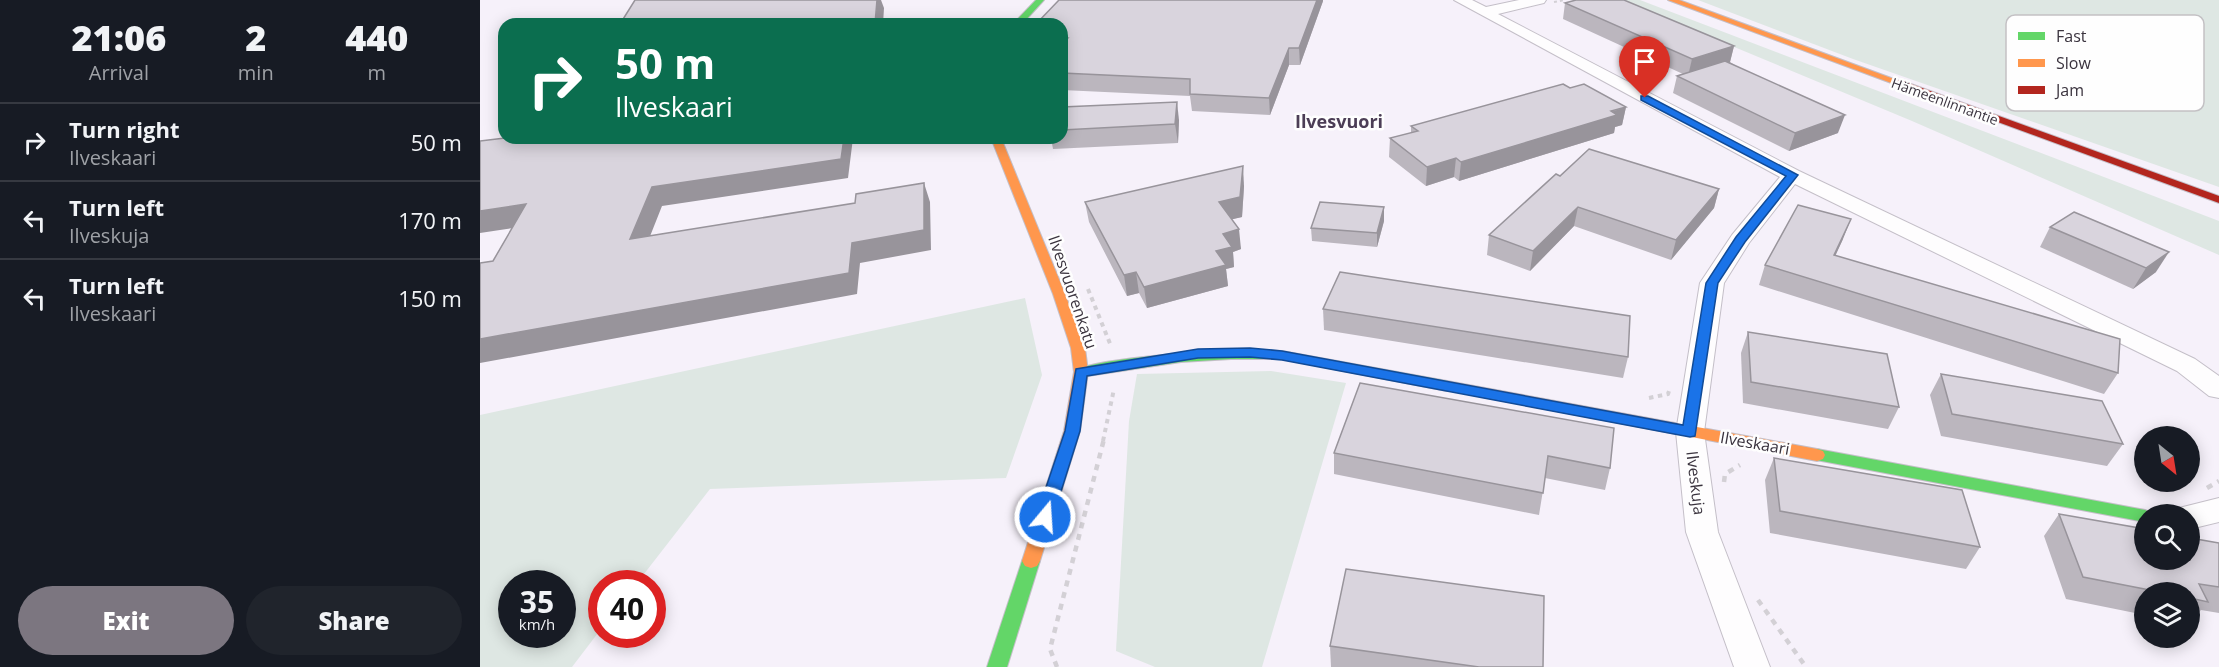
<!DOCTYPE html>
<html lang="en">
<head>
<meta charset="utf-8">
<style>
	:root { --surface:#171b24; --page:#20242c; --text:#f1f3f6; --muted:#9ea1a6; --line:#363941; --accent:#7c7680 }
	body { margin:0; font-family:"Open Sans",sans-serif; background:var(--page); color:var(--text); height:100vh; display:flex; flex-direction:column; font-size:22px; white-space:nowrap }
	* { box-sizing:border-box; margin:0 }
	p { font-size:20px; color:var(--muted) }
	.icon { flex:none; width:33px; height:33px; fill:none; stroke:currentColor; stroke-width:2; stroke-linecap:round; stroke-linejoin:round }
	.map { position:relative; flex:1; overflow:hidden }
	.drawer { display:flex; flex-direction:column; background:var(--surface); width:480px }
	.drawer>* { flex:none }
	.guide { position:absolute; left:18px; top:18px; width:570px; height:126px; border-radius:18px; box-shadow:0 3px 15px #0003; background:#0b6e4f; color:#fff; overflow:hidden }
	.needle { width:39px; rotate:150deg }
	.tools { position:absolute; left:1654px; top:426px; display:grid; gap:12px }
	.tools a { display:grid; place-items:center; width:66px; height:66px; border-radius:50%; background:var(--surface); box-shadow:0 3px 15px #0003; font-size:30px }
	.speed { position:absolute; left:18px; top:570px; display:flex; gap:12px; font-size:30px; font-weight:700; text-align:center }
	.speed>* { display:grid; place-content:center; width:78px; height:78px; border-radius:50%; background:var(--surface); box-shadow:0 3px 15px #0003; line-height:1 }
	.speed small { font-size:15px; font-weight:400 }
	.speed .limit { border:9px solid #d22; background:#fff; color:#111 }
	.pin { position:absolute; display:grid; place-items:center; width:51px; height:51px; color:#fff; margin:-62px -26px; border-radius:50% 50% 50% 0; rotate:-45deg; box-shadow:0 0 6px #0007 }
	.pin .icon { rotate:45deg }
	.me { position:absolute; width:66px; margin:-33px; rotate:18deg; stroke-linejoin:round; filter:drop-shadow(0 0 4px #0008) }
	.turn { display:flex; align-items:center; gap:21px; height:126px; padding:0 18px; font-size:27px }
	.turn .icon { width:78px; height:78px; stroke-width:2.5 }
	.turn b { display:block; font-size:42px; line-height:51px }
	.eta { display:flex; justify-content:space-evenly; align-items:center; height:102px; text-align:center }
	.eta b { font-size:36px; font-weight:800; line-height:42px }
	.cta { display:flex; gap:12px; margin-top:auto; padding:12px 18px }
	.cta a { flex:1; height:69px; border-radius:36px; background:var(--accent); color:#fff; font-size:24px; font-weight:800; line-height:69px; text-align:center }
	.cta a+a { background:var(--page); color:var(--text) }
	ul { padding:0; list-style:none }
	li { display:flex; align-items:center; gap:18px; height:78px; padding:0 18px; border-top:2px solid var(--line) }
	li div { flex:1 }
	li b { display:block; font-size:22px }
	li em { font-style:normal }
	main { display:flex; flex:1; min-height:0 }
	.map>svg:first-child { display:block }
</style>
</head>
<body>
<main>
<section class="drawer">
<div class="eta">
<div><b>21:06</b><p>Arrival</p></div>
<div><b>2</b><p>min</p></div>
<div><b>440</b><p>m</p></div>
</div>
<ul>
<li><svg class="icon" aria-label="right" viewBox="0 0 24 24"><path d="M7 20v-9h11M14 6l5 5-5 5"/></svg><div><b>Turn right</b><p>Ilveskaari</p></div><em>50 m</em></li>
<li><svg class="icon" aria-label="left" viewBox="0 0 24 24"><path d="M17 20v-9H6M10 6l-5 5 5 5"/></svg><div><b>Turn left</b><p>Ilveskuja</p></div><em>170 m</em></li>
<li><svg class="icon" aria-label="left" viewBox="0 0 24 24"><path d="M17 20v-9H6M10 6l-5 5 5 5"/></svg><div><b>Turn left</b><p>Ilveskaari</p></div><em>150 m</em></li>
</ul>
<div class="cta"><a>Exit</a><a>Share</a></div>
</section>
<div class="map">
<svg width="1739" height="667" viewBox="0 0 1739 667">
	<rect width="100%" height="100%" fill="#f6f1fa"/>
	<!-- green -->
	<g fill="#dee7e3" fill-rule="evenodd">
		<path d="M 1141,0 L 1160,0 L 1739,221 L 1739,255 L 1432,121 Z"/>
		<path d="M 1218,0 L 1739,0 L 1739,187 L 1373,59 Z"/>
		<path d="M 545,298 L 562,375 L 526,478 L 230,489 L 157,583 L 122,584 L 121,629 L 92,667 L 0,667 L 0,415 ZM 32,584 L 82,584 L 82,634 L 32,634 Z"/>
		<path d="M 791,371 L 866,383 L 782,667 L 675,667 L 636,651 L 649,421 L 657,374 Z"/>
	</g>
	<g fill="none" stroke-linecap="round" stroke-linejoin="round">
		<defs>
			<g id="street">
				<path d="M 974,0 L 992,0 L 1006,7 L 1039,0 L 1066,0 L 1064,3 L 1018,14 L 1319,171 L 1715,359 L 1739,376 L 1739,398 L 1729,396 L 1697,371 L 1315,184 L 1269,243 L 1244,283 L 1224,432 L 1238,532 L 1290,667 L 1254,667 L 1206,532 L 1196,432 L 1220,283 L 1252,235 L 1300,177 Z"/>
				<path d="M 1739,498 L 1739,522 L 1710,529 L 1710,514 L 1696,514 L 1699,508 Z"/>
			</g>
			<g id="fast">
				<path d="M 556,0 L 564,0 L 542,24 L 533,24 Z"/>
				<path d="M 751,350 L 802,351 L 967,381 L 974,386 L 967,391 L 802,359 L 751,359 L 701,362 L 601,377 L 594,372 C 605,359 728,351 751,350 Z"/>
				<path d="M 1337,449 L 1665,510 L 1673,514 L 1665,514 L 1665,522 L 1331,459 L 1329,455 L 1331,451 Z"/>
				<path d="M 551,554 L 557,556 L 560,561 L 527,667 L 507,667 L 542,561 L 545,556 Z"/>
			</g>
			<g id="slow">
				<path d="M 1188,0 L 1199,0 L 1422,82 L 1414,84 Z"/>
				<path d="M 511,138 L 521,138 L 585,294 L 605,348 L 608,372 L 600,431 L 560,561 L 557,566 L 551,568 L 545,566 L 542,561 L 584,431 L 594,372 L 591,348 L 573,294 Z"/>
				<path d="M 967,381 L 1337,449 L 1343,451 L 1345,455 L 1343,459 L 1337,461 L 962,389 L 960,386 L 962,383 Z"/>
			</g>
			<path id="jam" d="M 1414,80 L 1420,80 L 1739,196 L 1739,203 L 1414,84 Z"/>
		</defs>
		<!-- street casing -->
		<use href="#street" stroke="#c4bfc8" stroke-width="2"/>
		<!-- fast casing -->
		<use href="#fast" stroke="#c4bfc8" stroke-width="2"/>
		<!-- slow casing -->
		<use href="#slow" stroke="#c4bfc8" stroke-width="2"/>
		<!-- jam casing -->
		<use href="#jam" stroke="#c4bfc8" stroke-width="2"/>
		<!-- path-far2 -->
		<path stroke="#d3d0d5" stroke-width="2" stroke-dasharray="3 3" stroke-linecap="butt" d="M 1074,2 L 1085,0"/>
		<!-- path-far1 -->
		<g stroke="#d3d0d5" stroke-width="4" stroke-dasharray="4.5 4.5" stroke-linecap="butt">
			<path d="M 608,289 L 631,346"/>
			<path d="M 1169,398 L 1188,394 L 1190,388"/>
			<path d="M 623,441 L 634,389"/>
		</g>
		<!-- path -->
		<g stroke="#d3d0d5" stroke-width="4.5" stroke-dasharray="6 6" stroke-linecap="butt">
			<path d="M 1244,482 L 1245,474 L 1260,465"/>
			<path d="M 1727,488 L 1739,481"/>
			<path d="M 1278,600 L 1326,667"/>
			<path d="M 577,667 L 570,649 L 624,439"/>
		</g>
		<!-- street -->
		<use href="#street" fill="#fefdfe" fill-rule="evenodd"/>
		<!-- fast -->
		<use href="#fast" fill="#63d668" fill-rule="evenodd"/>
		<!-- slow -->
		<use href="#slow" fill="#ff974d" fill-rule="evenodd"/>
		<!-- jam -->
		<use href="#jam" fill="#b3261e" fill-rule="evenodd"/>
	</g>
	<!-- wall -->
	<g fill="#bbb6be">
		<path d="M 579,0 L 843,0 L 843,1 L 820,65 L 809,65 L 790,115 L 712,111 L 710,96 L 582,90 L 582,24 Z"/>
		<path d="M 1085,3 L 1254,46 L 1250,62 L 1358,133 L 1309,151 L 1193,93 L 1197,76 L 1203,74 L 1083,19 Z"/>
		<path d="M 1090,88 L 1146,107 L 1142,125 L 1135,127 L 1134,133 L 979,181 L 974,177 L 946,186 L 909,157 L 910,138 L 931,133 L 931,126 Z"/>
		<path d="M 582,107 L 699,120 L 698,143 L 573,149 L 571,138 L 582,138 Z"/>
		<path d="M 1080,176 L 1239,189 L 1234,208 L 1191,260 L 1094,226 L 1050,271 L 1007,255 L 1009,235 Z"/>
		<path d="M 764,186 L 762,217 L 752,219 L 761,249 L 753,252 L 754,267 L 746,269 L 748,286 L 667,308 L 659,293 L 647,296 L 609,222 L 605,202 Z"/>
		<path d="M 904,221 L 897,247 L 832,241 L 831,228 Z"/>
		<path d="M 1570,227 L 1676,272 L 1653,289 L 1560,247 Z"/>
		<path d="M 1363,239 L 1355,256 L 1638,373 L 1624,394 L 1279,285 L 1285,265 Z"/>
		<path d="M 843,309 L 1148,357 L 1143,378 L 844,330 Z"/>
		<path d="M 1268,332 L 1419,407 L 1408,429 L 1263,403 L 1261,353 Z"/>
		<path d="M 1461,374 L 1643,444 L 1627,466 L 1461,436 L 1450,395 Z"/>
		<path d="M 880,383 L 1130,468 L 1125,490 L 1065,478 L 1059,515 L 854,474 L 854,453 Z"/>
		<path d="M 1294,458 L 1500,547 L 1486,569 L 1290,533 L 1285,480 Z"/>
		<path d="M 1579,514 L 1739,543 L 1739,613 L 1721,610 L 1710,622 L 1710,592 L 1665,592 L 1665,615 L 1586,599 L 1564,536 Z"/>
		<path d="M 850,646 L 1063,667 L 851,667 Z"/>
	</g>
	<!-- shaded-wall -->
	<g fill="#98949b">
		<path d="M 397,0 L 401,0 L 404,8 L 403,24 L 395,24 Z"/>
		<path d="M 837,0 L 843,0 L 843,1 L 820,65 L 819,48 Z"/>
		<path d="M 1254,46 L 1250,62 L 1208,76 L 1212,59 Z"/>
		<path d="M 809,48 L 809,65 L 790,115 L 789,98 Z"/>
		<path d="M 697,102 L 699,120 L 698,143 L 695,124 Z"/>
		<path d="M 1146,107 L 1142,125 L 1135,127 L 1134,133 L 979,181 L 981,162 Z"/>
		<path d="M 1365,115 L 1358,133 L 1309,151 L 1315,133 Z"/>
		<path d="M 364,138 L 373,138 L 368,178 L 182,206 L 161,259 L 150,239 L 172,187 Z"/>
		<path d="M 976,158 L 974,177 L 946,186 L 947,167 Z"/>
		<path d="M 763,166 L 764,186 L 762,217 L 741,222 L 739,202 Z"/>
		<path d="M 444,183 L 450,202 L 451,250 L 380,263 L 377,294 L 0,363 L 0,339 Z"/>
		<path d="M 1239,189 L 1234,208 L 1191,260 L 1196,240 Z"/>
		<path d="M 46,204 L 59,224 L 0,233 L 0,211 Z"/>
		<path d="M 904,207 L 904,221 L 897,247 L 897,233 Z"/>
		<path d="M 1098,207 L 1094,226 L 1050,271 L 1053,251 Z"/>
		<path d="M 1371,219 L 1363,239 L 1346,276 L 1354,255 Z"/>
		<path d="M 759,229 L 761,249 L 753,252 L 754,267 L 746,269 L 748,286 L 667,308 L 664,287 L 743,234 Z"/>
		<path d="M 1689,252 L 1676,272 L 1653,289 L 1666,268 Z"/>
		<path d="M 656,272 L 659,293 L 647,296 L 644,275 Z"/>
	</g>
	<!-- building -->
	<g fill="#d9d4dd" stroke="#98949b" stroke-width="1.5">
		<path d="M 155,0 L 397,0 L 395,24 L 140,24 Z"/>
		<path d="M 579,0 L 837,0 L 819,48 L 809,48 L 789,98 L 710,94 L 710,79 L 582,73 L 582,45 L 588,38 L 582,38 L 582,24 L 556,24 Z"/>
		<path d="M 1096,0 L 1144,0 L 1254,46 L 1212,59 L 1085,3 Z"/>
		<path d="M 1245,61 L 1365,115 L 1315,133 L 1197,76 Z"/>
		<path d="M 1083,84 L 1090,88 L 1104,84 L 1146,107 L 1131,111 L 1137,115 L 981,162 L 976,158 L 947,167 L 910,138 L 938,131 L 931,126 Z"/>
		<path d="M 697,102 L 695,124 L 582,130 L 582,107 Z"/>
		<path d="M 25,138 L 364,138 L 361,159 L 172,187 L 150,239 L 375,203 L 376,194 L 444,183 L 444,230 L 372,243 L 369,273 L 0,339 L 0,263 L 13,261 L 46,204 L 0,211 L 0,141 Z"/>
		<path d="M 1109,149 L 1239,189 L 1196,240 L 1098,207 L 1053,251 L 1009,235 L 1076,174 L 1080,176 Z"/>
		<path d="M 763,166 L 760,197 L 739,202 L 759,229 L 743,234 L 752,247 L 736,251 L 746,265 L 664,287 L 656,272 L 644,275 L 605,202 Z"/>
		<path d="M 840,202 L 904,207 L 897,233 L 831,228 Z"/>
		<path d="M 1318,205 L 1371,219 L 1354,255 L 1640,339 L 1638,373 L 1285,265 Z"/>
		<path d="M 1594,212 L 1689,252 L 1666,268 L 1570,227 Z"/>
		<path d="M 860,272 L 1150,316 L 1148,357 L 843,309 Z"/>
		<path d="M 1268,332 L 1407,354 L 1419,407 L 1271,382 Z"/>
		<path d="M 1461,374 L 1622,401 L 1643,444 L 1472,414 Z"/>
		<path d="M 880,383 L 1134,428 L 1130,468 L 1068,456 L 1063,493 L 854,453 Z"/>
		<path d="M 1294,458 L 1482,490 L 1500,547 L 1300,511 Z"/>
		<path d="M 1579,514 L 1665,529 L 1665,560 L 1710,560 L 1710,538 L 1739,543 L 1739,587 L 1719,584 L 1728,602 L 1710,598 L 1710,592 L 1680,592 L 1603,577 Z"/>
		<path d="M 866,569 L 1064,596 L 1063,667 L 999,667 L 850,646 Z"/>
	</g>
	<!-- route -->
	<path fill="#1a73e8" stroke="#114b97" stroke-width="1.5" d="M 1161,96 L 1168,96 L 1318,175 L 1265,242 L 1238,283 L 1215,436 L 1210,437 L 802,360 L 770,357 L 718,358 L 607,376 L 600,431 L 573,517 L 571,522 L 565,524 L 559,522 L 556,517 L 585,431 L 596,369 L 718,349 L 770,348 L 802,351 L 1203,425 L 1226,283 L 1256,237 L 1306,176 L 1161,100 Z"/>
	<g text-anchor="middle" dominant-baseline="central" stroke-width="5" stroke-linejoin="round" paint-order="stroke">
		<!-- far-street labels -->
		<g font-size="14" fill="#3a333e" stroke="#fefefe">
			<text transform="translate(1465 101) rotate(20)">Hämeenlinnantie</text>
		</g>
		<!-- street labels -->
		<g font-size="16" fill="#3a333e" stroke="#fefefe">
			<text transform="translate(593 292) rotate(71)">Ilvesvuorenkatu</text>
			<text transform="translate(1275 443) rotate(10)">Ilveskaari</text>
			<text transform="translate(1216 483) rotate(83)">Ilveskuja</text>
		</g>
		<!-- far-district labels -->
		<g font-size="18" font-weight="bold" fill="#4c3e56" stroke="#fefefe">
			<text x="859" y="121">Ilvesvuori</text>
		</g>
	</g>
	<!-- legend -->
	<rect x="1526" y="15" width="198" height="96" rx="9" fill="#fefefe" stroke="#c3c1c4" stroke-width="1.5"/>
	<rect x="1538" y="32" width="27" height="8" fill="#63d668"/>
	<rect x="1538" y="59" width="27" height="8" fill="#ff974d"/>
	<rect x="1538" y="86" width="27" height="8" fill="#b3261e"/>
	<g font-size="16" fill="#3a333e">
		<text x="1576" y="42">Fast</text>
		<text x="1576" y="69">Slow</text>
		<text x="1576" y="96">Jam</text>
	</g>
</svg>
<div class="tools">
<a><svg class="needle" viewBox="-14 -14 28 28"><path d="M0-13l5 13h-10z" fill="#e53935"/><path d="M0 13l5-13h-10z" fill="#9ea1a6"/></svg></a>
<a><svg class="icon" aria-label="search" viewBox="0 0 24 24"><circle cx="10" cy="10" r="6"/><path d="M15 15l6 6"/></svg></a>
<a><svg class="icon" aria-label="layers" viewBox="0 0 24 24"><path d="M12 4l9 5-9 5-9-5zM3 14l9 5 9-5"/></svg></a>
</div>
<div class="speed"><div>35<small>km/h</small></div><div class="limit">40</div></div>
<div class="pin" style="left:1165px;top:98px;background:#d93025"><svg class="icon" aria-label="arrive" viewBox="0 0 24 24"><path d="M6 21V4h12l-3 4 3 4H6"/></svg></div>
<svg class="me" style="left:565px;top:517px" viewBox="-20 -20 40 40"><circle r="17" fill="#1a73e8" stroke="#fff" stroke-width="3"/><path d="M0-11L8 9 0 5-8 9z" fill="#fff"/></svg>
<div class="guide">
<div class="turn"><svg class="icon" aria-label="right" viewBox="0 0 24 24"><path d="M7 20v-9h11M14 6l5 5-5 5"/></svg><div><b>50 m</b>Ilveskaari</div></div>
</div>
</div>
</main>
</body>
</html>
